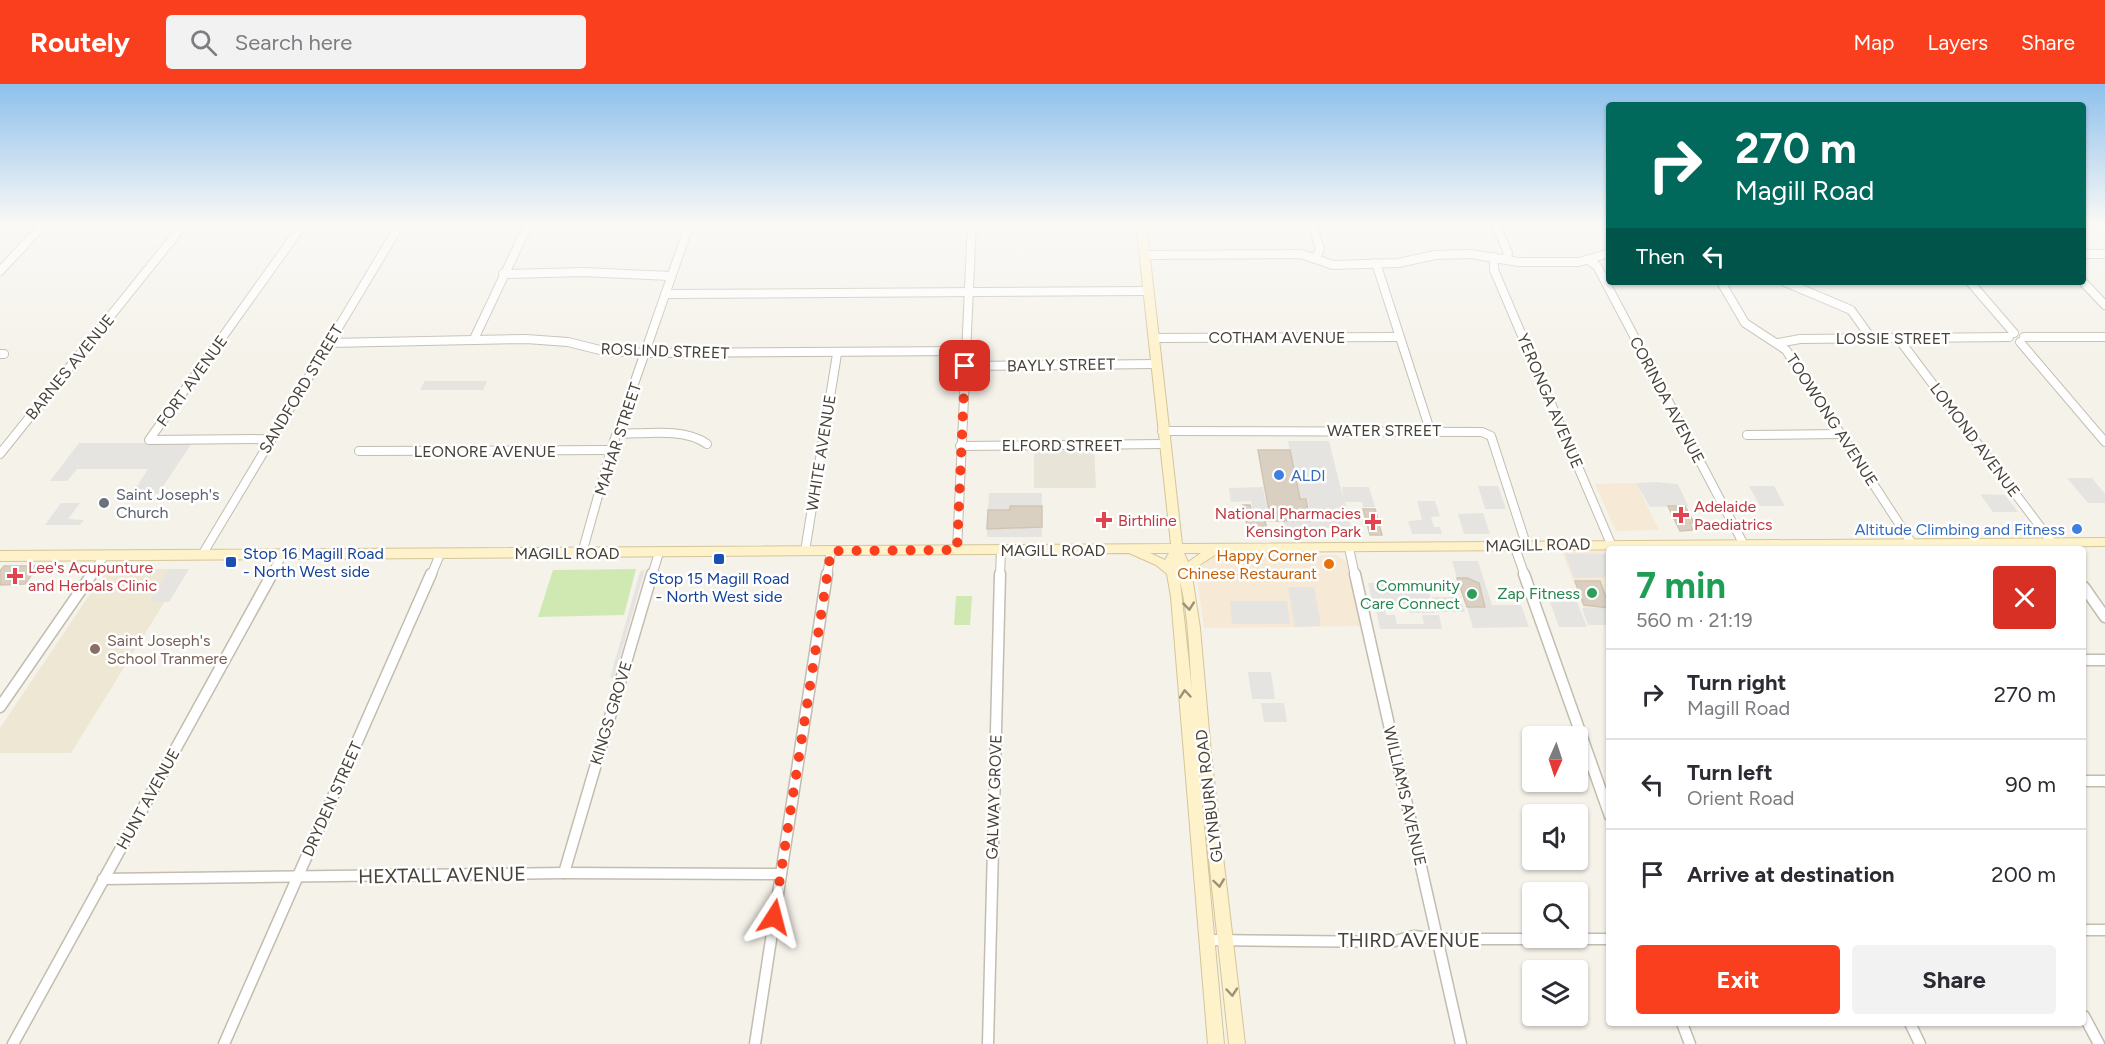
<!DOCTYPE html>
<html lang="en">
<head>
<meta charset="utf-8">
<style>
	:root { --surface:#fff; --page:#f2f2f3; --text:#2b2b33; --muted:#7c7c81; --line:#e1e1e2; --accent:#f93f1d }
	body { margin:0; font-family:Figtree,sans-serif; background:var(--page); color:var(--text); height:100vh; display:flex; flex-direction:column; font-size:22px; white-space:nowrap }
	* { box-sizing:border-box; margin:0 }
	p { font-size:20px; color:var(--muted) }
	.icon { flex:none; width:33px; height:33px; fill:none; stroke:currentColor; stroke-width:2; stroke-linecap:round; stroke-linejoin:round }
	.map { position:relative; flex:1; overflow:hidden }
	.panel { position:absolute; left:1606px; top:462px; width:480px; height:480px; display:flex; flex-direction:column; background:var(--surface); border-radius:6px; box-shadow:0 2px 4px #0004 }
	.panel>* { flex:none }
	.guide { position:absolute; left:1606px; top:18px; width:480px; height:183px; border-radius:6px; box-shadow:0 2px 4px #0004; background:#00695c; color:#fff; overflow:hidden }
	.needle { width:39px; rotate:183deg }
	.fabs { position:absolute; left:1522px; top:642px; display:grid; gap:12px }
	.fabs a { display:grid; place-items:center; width:66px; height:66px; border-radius:6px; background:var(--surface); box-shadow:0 2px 4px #0004; font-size:30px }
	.pin { position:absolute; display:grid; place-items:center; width:51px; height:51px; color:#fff; margin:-26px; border-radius:12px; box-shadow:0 3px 9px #0006 }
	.me { position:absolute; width:66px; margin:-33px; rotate:9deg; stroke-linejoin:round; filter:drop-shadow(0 0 4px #0008) }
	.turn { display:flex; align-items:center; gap:21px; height:126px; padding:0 30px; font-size:27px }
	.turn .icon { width:78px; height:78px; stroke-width:2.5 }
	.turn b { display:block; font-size:42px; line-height:51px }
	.then { display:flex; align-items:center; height:57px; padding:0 30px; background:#0003; gap:12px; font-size:22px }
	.round { display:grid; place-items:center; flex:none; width:63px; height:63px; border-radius:6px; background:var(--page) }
	.summary { display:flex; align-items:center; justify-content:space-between; height:102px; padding:0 30px }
	h1 { font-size:36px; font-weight:700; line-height:45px; color:#1e9e55 }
	.button { display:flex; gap:12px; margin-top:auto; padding:12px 30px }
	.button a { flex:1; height:69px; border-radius:6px; background:var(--accent); color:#fff; font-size:24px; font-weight:700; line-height:69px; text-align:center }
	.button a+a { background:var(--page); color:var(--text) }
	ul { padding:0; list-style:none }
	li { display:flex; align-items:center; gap:18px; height:90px; padding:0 30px; border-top:2px solid var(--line) }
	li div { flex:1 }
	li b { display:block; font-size:22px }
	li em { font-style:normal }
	header { display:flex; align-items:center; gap:36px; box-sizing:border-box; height:84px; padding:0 30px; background:var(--accent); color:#fff }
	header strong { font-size:28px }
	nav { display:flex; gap:33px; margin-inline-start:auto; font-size:21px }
	.search { width:420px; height:54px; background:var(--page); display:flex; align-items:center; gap:15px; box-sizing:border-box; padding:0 21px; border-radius:6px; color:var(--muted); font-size:22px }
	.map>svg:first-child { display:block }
</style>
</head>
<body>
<header>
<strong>Routely</strong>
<div class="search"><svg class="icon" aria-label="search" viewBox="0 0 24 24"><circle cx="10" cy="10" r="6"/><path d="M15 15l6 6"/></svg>Search here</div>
<nav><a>Map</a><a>Layers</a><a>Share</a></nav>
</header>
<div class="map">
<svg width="2105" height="960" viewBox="0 0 2105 960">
	<rect width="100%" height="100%" fill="#f5f2ea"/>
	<!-- residential -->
	<path fill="#e9e4d8" d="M 1034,363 L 1094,363 L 1096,404 L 1034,404 Z"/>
	<!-- commercial -->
	<g fill="#f6e9d6">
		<path d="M 1636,399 L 1659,446 L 1616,447 L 1595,400 Z"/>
		<path d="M 1609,467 L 1609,540 L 1590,540 L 1562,468 Z"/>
		<path d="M 1337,471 L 1349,480 L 1363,542 L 1204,544 L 1196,486 L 1213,472 Z"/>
	</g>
	<!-- education -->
	<path fill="#eee7d4" d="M 107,485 L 185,485 L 71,669 L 0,669 L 0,644 Z"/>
	<!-- green -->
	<g fill="#d0e9b3">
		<path d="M 636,485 L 624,531 L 538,533 L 553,486 Z"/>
		<path d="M 956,512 L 972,512 L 970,541 L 954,541 Z"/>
	</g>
	<!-- parking -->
	<g fill="#e6e4e1">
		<path d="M 425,297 L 487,297 L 483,306 L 420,306 Z"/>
		<path d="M 1288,357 L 1329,357 L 1343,414 L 1342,403 L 1369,403 L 1375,423 L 1363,423 L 1362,418 L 1345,418 L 1351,444 L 1326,444 L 1326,450 L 1286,450 L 1283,438 L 1312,437 L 1307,414 L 1300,414 Z"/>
		<path d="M 79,359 L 192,359 L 158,410 L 132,410 L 148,385 L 77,385 L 67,397 L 50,397 Z"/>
		<path d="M 2067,394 L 2092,394 L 2105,410 L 2105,419 L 2088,419 Z"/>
		<path d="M 1656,398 L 1678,400 L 1688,422 L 1650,423 L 1636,399 Z"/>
		<path d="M 1478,402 L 1498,402 L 1506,425 L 1485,425 Z"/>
		<path d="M 1749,402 L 1774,402 L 1785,422 L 1760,422 Z"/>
		<path d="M 1263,403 L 1267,426 L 1253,426 L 1251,417 L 1231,418 L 1229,404 Z"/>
		<path d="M 989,409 L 1042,409 L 1042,422 L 1011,422 L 1010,426 L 988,426 Z"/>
		<path d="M 1980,410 L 2005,411 L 2018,428 L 1993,428 Z"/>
		<path d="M 1417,417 L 1435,417 L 1440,432 L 1431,433 L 1434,443 L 1440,443 L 1442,450 L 1412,450 L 1408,437 L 1422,436 Z"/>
		<path d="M 61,419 L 80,419 L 68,435 L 84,436 L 80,441 L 45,441 Z"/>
		<path d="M 1483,429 L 1490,450 L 1464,450 L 1458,430 Z"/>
		<path d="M 1009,443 L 1042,443 L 1042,453 L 987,453 L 987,445 L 1009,445 Z"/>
		<path d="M 1565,470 L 1609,470 L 1609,493 L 1574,494 Z"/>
		<path d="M 1452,477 L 1478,477 L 1492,521 L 1521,521 L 1529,543 L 1473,544 L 1467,523 L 1485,520 L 1479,500 L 1467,494 L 1457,494 Z"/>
		<path d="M 170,485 L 189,485 L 169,518 L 149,518 Z"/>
		<path d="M 645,485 L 614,594 L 610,594 L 640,488 Z"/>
		<path d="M 1368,499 L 1401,499 L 1404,509 L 1429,508 L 1435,529 L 1410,529 L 1405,511 L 1406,520 L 1373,520 Z"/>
		<path d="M 1288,503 L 1314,503 L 1321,542 L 1295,543 Z"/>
		<path d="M 1432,513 L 1460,513 L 1465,528 L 1436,528 Z"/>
		<path d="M 1230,517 L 1287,517 L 1290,540 L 1232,540 Z"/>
		<path d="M 1550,518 L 1577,518 L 1587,543 L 1559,543 Z"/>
		<path d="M 1375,521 L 1384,521 L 1386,531 L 1395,531 L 1397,540 L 1424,540 L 1422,531 L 1439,531 L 1442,545 L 1380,545 Z"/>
		<path d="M 1582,524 L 1609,524 L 1609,541 L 1588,541 Z"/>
		<path d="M 1248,588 L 1271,588 L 1275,615 L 1252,615 Z"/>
		<path d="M 1261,619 L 1284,619 L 1287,638 L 1264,638 Z"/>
	</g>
	<!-- building -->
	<g fill="#dad0c2" stroke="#d1c5b2" stroke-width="1.5">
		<path d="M 1258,366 L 1290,366 L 1300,415 L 1306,415 L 1310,437 L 1265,437 L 1268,451 L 1249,452 L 1243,421 L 1250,421 L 1252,428 L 1269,428 Z"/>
		<path d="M 1010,422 L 1042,422 L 1042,443 L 987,445 L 988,426 L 1010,426 Z"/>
		<path d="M 1668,422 L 1685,422 L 1694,439 L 1690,439 L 1693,446 L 1680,447 Z"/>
		<path d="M 1363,425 L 1375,425 L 1382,451 L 1370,451 Z"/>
		<path d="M 4,482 L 38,482 L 25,500 L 0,501 L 0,487 Z"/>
		<path d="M 1457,494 L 1467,494 L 1479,499 L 1485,523 L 1467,523 Z"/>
		<path d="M 1575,497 L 1600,497 L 1610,524 L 1584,521 Z"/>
	</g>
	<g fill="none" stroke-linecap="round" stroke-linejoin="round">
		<defs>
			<g id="minor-far1">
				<path d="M 1312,139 L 1320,165 L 1316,173"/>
				<path d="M 1495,139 L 1508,169 L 1506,176"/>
				<path d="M 2084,170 L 2105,170"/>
				<path d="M 1145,171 L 1301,170 L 1333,181 L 1398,179 L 1435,171 L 1471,170 L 1518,178 L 1579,178 L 1610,169"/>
				<path d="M 1494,173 L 1494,186 L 1611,460"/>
				<path d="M 1589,176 L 1597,182 L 1743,459"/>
				<path d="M 1376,179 L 1430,346"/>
				<path d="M 0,187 L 45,139"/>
				<path d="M 503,190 L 584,188 L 670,192"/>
				<path d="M 1721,198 L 1745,239 L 1786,266 L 1911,458"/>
				<path d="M 1785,198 L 1851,226 L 1871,254"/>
				<path d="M 1970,198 L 2014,249"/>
				<path d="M 2083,198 L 2105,221"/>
				<path d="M 665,210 L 1148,207"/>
				<path d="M 2024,253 L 2105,253"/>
				<path d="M 1155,254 L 1399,253"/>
				<path d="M 1898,254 L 2057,465"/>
				<path d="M 474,255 L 529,139"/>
				<path d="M 2020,258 L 2105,358"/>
				<path d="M 329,259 L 526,255 L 568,258 L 604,267 L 647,269 L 966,267"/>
				<path d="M 1778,259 L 1800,255 L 2009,253"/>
				<path d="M 0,270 L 4,270"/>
				<path d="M 965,282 L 1157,280"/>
				<path d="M 1162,347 L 1482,348 L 1491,352 L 1526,460"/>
				<path d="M 617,350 C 644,350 684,343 707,360"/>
				<path d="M 1747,351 L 1841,350"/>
				<path d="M 270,355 L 149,356 L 304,139"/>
				<path d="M 960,362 L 1164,360"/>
				<path d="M 359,367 L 611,366"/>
				<path d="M 0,370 L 185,139"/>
				<path d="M 1514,461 L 1525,492"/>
				<path d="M 1349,464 L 1355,492"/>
				<path d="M 957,466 L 972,139"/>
				<path d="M 805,467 L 837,270"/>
				<path d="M 582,469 L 611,366 L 690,139"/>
				<path d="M 202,471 L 401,139"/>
				<path d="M 91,492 L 104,472"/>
				<path d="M 271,492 L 282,471"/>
				<path d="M 431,492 L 440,470"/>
				<path d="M 652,492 L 659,468"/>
				<path d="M 827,492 L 831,467"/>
				<path d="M 1000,492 L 1001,466"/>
			</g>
			<g id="minor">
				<path d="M 1355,490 L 1461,960"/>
				<path d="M 1524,490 L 1610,732"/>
				<path d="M 2084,503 L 2105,533"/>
				<path d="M 2084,576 L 2105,576"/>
				<path d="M 0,623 L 92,490"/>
				<path d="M 2084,697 L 2105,697"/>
				<path d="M 564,789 L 652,490"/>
				<path d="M 103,795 L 564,789 L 781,790"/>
				<path d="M 2084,846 L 2105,846"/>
				<path d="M 1208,856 L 1391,858 L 1414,852 L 1438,855 L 1610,855"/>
				<path d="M 2084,932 L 2099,960"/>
				<path d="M 1682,939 L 1690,960"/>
				<path d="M 1910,939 L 1920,960"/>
				<path d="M 13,960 L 272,490"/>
				<path d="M 224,960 L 431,490"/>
				<path d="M 755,960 L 827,490"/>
				<path d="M 988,960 L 1000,490"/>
			</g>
			<path id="secondary" d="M 1136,139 L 1146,139 L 1182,460 L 2105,454 L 2105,462 L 1220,468 L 1201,480 L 1192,492 L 1200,544 L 1211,670 L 1245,960 L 1229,960 L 1197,665 L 1224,960 L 1208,960 L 1171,513 L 1167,490 L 1156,481 L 1129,469 L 0,477 L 0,467 L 1171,460 ZM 1150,469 L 1169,469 L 1165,476 ZM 1184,469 L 1201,469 L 1188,478 ZM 1180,497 C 1189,532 1189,571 1192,607 Z"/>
		</defs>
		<!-- minor-far1 casing -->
		<use href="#minor-far1" stroke="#c3bcaf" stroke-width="10"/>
		<!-- minor casing -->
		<use href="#minor" stroke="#c3bcaf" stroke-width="13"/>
		<!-- secondary casing -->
		<use href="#secondary" stroke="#d4c59a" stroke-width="2"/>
		<!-- minor-far1 -->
		<use href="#minor-far1" stroke="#fff" stroke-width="8"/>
		<!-- minor -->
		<use href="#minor" stroke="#fff" stroke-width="10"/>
		<!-- secondary -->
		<use href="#secondary" fill="#fef2cb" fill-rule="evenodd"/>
	</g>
	<!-- one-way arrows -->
	<defs><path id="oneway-chevron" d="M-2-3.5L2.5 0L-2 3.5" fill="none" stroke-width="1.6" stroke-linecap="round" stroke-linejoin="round" transform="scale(1.5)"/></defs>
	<g stroke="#9a917a">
		<use href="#oneway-chevron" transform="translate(1189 522) rotate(84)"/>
		<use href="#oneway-chevron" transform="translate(1185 610) rotate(-95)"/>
		<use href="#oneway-chevron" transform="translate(1219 799) rotate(82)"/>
		<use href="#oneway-chevron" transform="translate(1232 908) rotate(85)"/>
	</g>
	<!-- sky -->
	<linearGradient id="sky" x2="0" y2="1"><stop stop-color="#8ec0ec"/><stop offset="0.51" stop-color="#faf9f6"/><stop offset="1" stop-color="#faf9f6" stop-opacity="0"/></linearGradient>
	<rect width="2105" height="274" fill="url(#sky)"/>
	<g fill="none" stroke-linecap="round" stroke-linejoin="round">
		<!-- route -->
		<path stroke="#f93f1d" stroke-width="10" stroke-dasharray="0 18" d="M 774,833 L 831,467 L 957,466 L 965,282"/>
	</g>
	<!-- markers -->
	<g fill="#3f7fe0" stroke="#fff" stroke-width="2">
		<circle cx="1279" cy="391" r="6"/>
		<circle cx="2077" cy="445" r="6"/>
	</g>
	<circle fill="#6b7280" stroke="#fff" stroke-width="2" cx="104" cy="419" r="6"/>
	<g fill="#e0444e" stroke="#fff" stroke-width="2">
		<path d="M1678 422h6v6h6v6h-6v6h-6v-6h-6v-6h6z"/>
		<path d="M1101 427h6v6h6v6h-6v6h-6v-6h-6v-6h6z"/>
		<path d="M1370 429h6v6h6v6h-6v6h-6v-6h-6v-6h6z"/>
		<path d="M12 483h6v6h6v6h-6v6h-6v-6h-6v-6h6z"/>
	</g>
	<g fill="#1a4fb4" stroke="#fff" stroke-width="2">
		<rect x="713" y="469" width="12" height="12" rx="3"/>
		<rect x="225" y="472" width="12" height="12" rx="3"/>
	</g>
	<circle fill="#e8710a" stroke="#fff" stroke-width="2" cx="1329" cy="480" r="6"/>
	<g fill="#2e9e5b" stroke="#fff" stroke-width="2">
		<circle cx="1592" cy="509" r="6"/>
		<circle cx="1472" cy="510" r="6"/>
	</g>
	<circle fill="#8d6e63" stroke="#fff" stroke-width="2" cx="95" cy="565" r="6"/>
	<g text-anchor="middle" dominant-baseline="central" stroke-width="5" stroke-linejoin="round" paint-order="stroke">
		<!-- street labels -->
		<g font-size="16" fill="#494238" stroke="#fff">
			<text x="1277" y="253">COTHAM AVENUE</text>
			<text x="1893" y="254">LOSSIE STREET</text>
			<text transform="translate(665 267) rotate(2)">ROSLIND STREET</text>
			<text transform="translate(1061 281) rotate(-1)">BAYLY STREET</text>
			<text transform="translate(70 283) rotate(-51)">BARNES AVENUE</text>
			<text transform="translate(192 297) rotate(-54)">FORT AVENUE</text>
			<text transform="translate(301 305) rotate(-59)">SANDFORD STREET</text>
			<text transform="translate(1667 316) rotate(62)">CORINDA AVENUE</text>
			<text transform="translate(1550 317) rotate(67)">YERONGA AVENUE</text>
			<text transform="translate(1832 336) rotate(57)">TOOWONG AVENUE</text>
			<text x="1384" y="346">WATER STREET</text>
			<text transform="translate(618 355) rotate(-72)">MAHAR STREET</text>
			<text transform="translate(1975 356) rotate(53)">LOMOND AVENUE</text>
			<text x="1062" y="361">ELFORD STREET</text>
			<text x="485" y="367">LEONORE AVENUE</text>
			<text transform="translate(821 369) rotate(-81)">WHITE AVENUE</text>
			<text transform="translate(1538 461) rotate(-1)">MAGILL ROAD</text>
			<text x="1053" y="466">MAGILL ROAD</text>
			<text x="567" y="469">MAGILL ROAD</text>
			<text transform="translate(611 629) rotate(-73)">KINGS GROVE</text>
			<text transform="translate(1209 712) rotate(-97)">GLYNBURN ROAD</text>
			<text transform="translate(1405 712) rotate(77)">WILLIAMS AVENUE</text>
			<text transform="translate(994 713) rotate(-88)">GALWAY GROVE</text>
			<text transform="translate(148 715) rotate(-61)">HUNT AVENUE</text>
			<text transform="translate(332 715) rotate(-66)">DRYDEN STREET</text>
		</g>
		<!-- shop labels -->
		<g font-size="16" fill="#366cbe" stroke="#fff" text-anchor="start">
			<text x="1291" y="391">ALDI</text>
			<text x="2065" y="445" text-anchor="end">Altitude Climbing and Fitness</text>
		</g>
		<!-- worship labels -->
		<g font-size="16" fill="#5b616d" stroke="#fff" text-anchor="start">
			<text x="116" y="410">Saint Joseph's<tspan x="116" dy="18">Church</tspan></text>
		</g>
		<!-- health labels -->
		<g font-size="16" fill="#be3a42" stroke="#fff" text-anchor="start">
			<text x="1694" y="422">Adelaide<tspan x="1694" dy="18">Paediatrics</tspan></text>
			<text x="1361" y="429" text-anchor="end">National Pharmacies<tspan x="1361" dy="18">Kensington Park</tspan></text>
			<text x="1118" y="436">Birthline</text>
			<text x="28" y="483">Lee's Acupunture<tspan x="28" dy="18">and Herbals Clinic</tspan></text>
		</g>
		<!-- transit labels -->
		<g font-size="16" fill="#164399" stroke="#fff" text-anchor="start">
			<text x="243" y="469">Stop 16 Magill Road<tspan x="243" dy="18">- North West side</tspan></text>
			<text x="719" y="494" text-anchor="middle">Stop 15 Magill Road<tspan x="719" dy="18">- North West side</tspan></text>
		</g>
		<!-- food labels -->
		<g font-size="16" fill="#c56008" stroke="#fff" text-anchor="end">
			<text x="1317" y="471">Happy Corner<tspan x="1317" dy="18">Chinese Restaurant</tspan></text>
		</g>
		<!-- leisure labels -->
		<g font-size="16" fill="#27864d" stroke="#fff" text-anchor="end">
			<text x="1460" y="501">Community<tspan x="1460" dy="18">Care Connect</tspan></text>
			<text x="1580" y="509">Zap Fitness</text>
		</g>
		<!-- education labels -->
		<g font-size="16" fill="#785e54" stroke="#fff" text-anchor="start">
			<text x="107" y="556">Saint Joseph's<tspan x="107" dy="18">School Tranmere</tspan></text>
		</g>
		<!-- near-street labels -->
		<g font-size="20" fill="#494238" stroke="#fff">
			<text transform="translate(442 791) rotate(-1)">HEXTALL AVENUE</text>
			<text x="1409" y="856">THIRD AVENUE</text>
		</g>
	</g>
</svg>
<div class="fabs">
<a><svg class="needle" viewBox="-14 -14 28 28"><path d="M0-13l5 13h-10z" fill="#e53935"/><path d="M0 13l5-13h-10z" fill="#7c7c81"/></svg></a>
<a><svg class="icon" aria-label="sound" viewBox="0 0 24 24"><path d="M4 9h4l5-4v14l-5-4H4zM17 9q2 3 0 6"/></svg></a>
<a><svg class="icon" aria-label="search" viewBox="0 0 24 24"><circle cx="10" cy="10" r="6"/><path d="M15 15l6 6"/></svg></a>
<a><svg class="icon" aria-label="layers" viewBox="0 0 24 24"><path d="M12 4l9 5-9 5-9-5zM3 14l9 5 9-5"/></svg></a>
</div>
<div class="pin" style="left:965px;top:282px;background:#d93025"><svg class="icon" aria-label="arrive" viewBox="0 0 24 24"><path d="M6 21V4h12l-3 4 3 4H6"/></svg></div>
<svg class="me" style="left:774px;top:833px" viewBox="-20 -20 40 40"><path d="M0-17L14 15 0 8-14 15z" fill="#f93f1d" stroke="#fff" stroke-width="4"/></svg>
<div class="guide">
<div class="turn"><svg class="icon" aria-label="right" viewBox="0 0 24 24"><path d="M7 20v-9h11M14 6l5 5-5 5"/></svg><div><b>270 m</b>Magill Road</div></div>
<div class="then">Then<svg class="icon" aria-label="left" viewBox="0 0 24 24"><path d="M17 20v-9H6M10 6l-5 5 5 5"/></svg></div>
</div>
<section class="panel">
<div class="summary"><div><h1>7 min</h1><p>560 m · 21:19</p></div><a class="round" style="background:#d93025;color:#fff"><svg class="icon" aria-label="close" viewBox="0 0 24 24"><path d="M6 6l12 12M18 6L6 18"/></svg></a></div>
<ul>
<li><svg class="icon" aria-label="right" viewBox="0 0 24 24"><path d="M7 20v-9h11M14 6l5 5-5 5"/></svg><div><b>Turn right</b><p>Magill Road</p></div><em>270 m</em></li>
<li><svg class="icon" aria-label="left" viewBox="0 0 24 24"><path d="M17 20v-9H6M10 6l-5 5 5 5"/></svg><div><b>Turn left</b><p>Orient Road</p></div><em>90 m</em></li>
<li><svg class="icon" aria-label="arrive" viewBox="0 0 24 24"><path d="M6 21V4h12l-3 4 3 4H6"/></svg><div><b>Arrive at destination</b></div><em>200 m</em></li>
</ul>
<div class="button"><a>Exit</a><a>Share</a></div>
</section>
</div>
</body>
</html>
